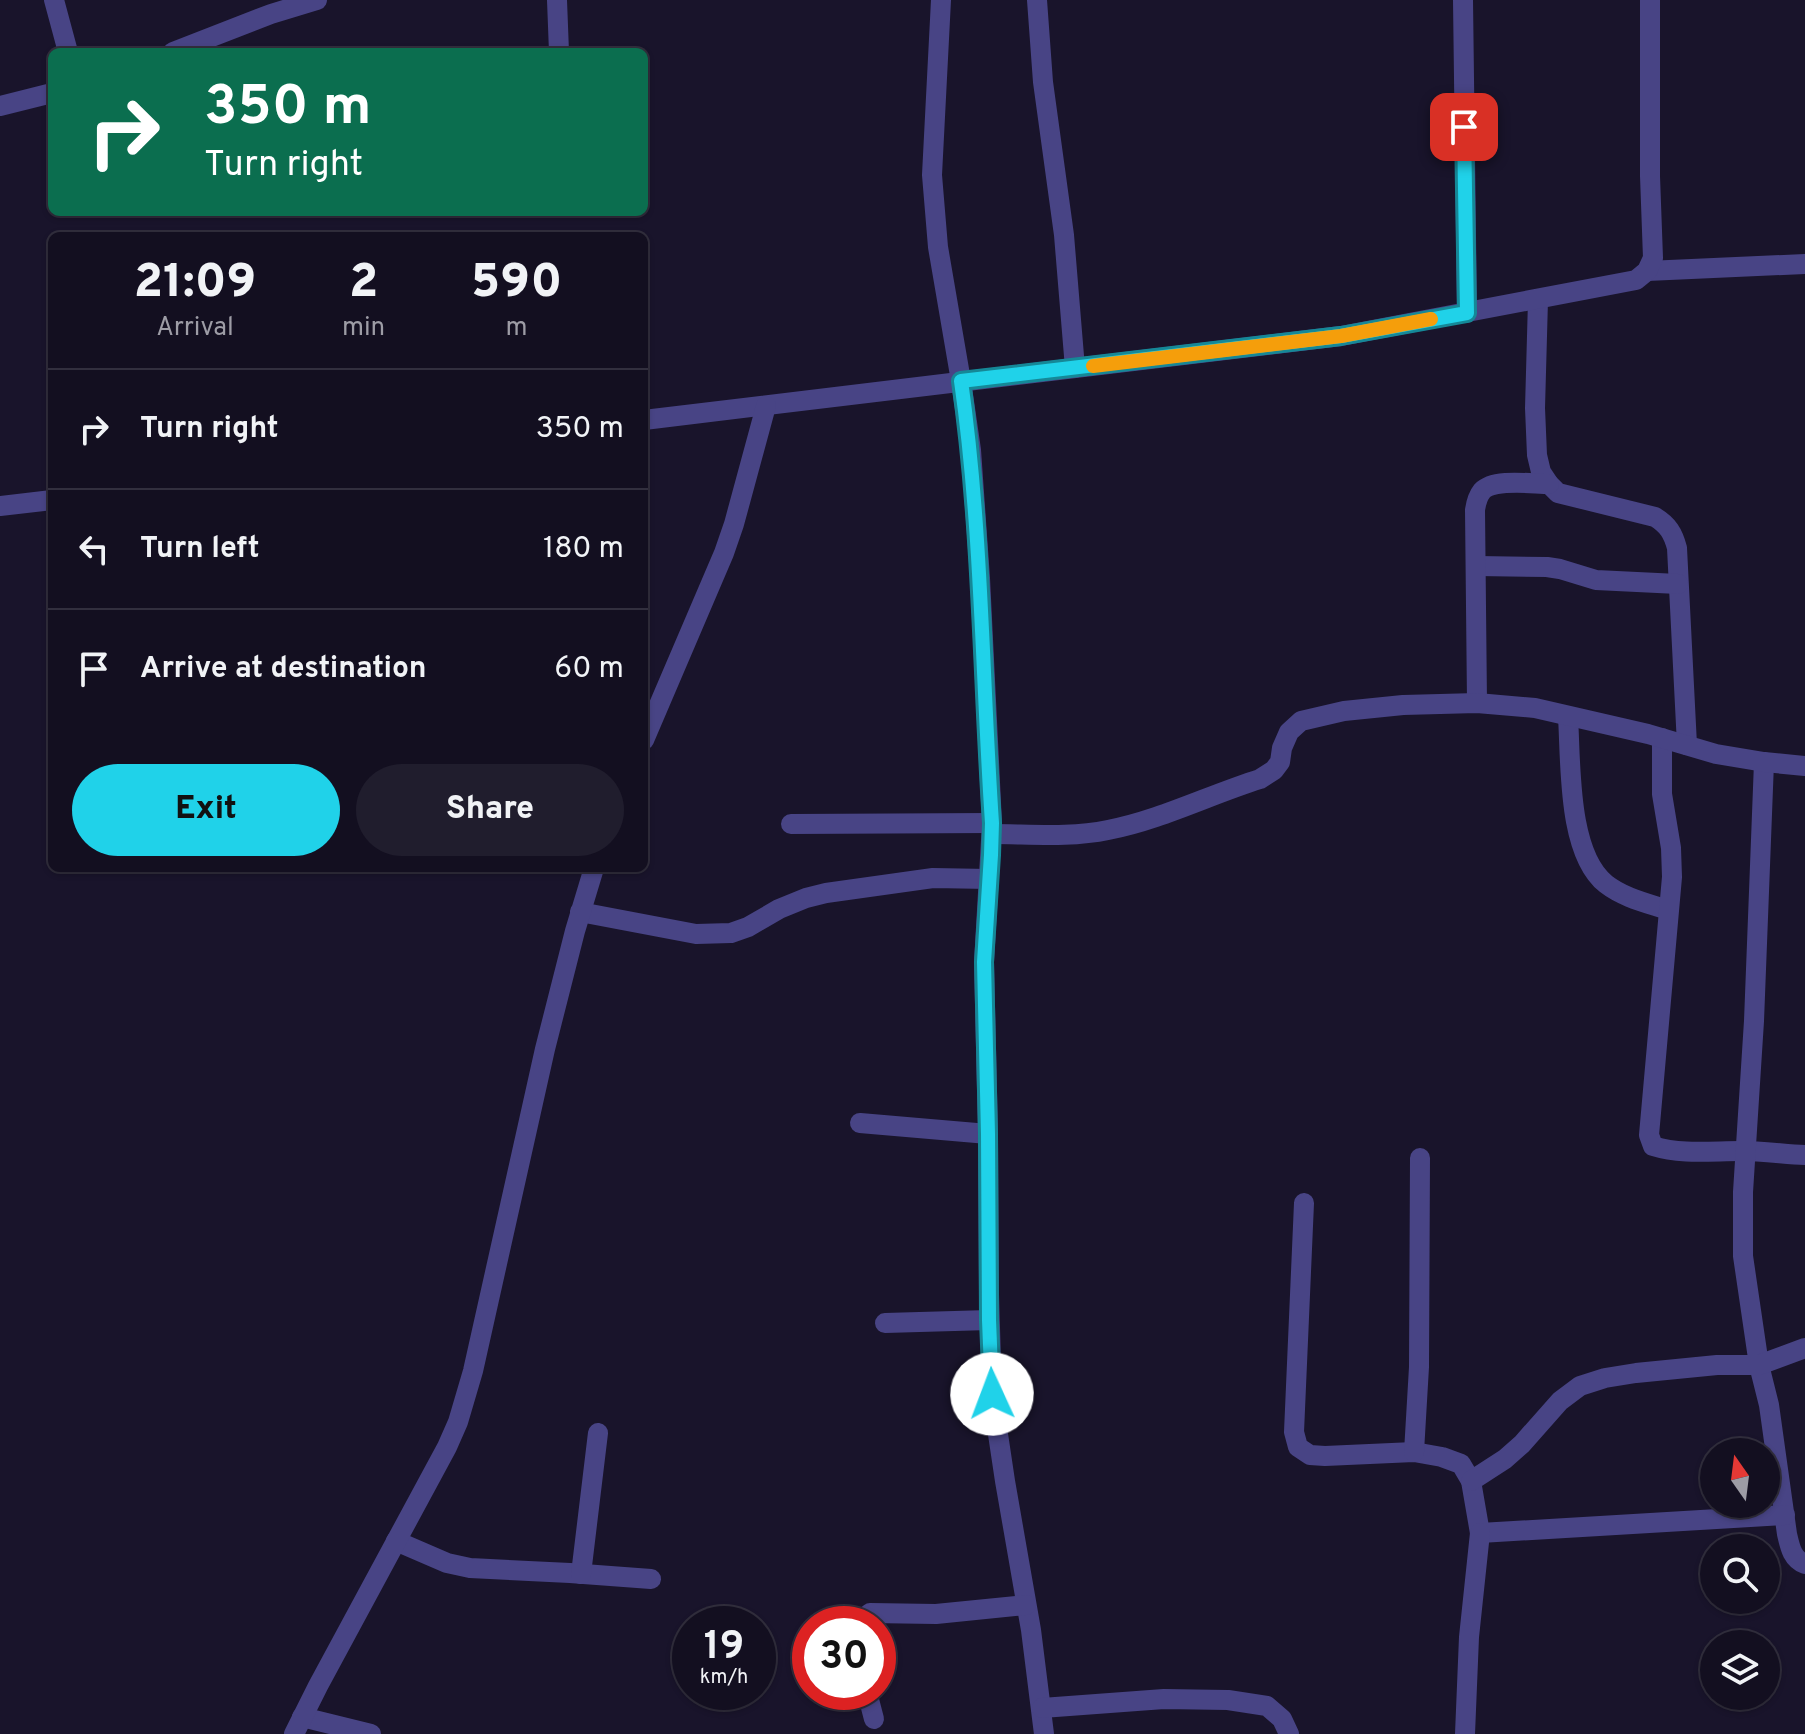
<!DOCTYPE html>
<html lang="en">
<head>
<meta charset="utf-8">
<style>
	:root { --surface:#130f20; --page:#201d2d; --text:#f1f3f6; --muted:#9d9ca5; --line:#322f3e; --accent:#20d2e9 }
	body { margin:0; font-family:Overpass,sans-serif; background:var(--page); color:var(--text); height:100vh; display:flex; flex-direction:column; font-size:30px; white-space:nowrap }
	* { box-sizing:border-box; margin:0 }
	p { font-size:26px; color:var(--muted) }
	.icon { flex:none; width:44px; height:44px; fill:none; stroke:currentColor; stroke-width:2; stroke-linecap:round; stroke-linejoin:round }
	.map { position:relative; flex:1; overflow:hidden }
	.drawer { position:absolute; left:48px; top:232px; width:600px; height:640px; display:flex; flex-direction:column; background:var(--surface); border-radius:12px; box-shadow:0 2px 6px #0004,0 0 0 2px var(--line) }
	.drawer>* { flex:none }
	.banner { position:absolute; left:48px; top:48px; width:600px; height:168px; border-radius:12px; box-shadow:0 2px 6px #0004,0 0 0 2px var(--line); background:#0b6e4f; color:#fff; overflow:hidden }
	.needle { width:52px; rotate:346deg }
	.controls { position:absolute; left:1700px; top:1438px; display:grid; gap:16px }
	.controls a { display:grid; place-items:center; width:80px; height:80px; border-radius:50%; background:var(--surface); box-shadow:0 2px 6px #0004,0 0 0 2px var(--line); font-size:40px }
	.speed { position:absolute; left:672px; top:1606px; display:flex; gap:16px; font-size:40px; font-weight:700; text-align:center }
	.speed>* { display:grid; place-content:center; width:104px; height:104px; border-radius:50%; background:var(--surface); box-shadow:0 2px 6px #0004,0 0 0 2px var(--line); line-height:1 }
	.speed small { font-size:20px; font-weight:400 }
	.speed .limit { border:12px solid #d22; background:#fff; color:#111 }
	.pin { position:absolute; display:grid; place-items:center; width:68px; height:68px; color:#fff; margin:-34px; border-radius:16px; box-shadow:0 4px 12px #0006 }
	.me { position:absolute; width:88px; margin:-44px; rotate:358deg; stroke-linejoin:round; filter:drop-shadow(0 0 6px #0008) }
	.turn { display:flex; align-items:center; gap:28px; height:168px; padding:0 24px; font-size:36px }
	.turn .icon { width:104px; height:104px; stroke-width:2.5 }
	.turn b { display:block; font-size:56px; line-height:68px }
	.eta { display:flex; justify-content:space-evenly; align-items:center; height:136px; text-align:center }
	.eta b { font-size:48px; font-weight:800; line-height:56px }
	.action { display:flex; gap:16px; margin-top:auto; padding:16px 24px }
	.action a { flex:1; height:92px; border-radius:48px; background:var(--accent); color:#111; font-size:32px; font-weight:800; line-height:92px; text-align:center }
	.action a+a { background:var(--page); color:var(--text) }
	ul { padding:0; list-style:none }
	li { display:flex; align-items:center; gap:24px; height:120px; padding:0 24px; border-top:2px solid var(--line) }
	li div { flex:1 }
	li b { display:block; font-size:30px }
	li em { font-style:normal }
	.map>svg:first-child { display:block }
</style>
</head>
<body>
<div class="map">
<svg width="1805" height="1734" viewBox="0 0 1805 1734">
	<rect width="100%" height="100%" fill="#19142b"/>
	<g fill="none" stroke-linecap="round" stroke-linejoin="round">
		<!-- minor -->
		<g stroke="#484485" stroke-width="20">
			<path d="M 54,0 L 68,52"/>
			<path d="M 557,0 L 559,52"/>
			<path d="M 941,0 L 932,175 L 938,247 L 961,381 L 971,450 L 980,578 L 992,823 L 984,962 L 988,1134 L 989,1294 L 992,1394 L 1005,1481 L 1031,1630 L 1044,1734"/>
			<path d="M 1037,0 L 1043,82 L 1064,235 L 1075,368"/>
			<path d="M 1463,0 L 1467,313"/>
			<path d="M 173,52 L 271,14 L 317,0"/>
			<path d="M 0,106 L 52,93"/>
			<path d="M 1647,271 L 1805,264"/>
			<path d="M 1538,300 L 1535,408 L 1537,455 L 1541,472 L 1549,484 L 1558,493 L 1655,517 C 1668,525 1673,533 1677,548 L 1687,745"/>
			<path d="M 644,420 L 1341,336 L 1636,280 L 1647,271 L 1653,258 L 1650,176 L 1650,0"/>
			<path d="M 0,506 L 52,500"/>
			<path d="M 1477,566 L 1547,567 L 1560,569 L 1596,580 L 1678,584"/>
			<path d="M 1477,703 L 1475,510 C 1476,503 1478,496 1482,491 C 1494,478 1532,484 1549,484"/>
			<path d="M 1568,717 C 1571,762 1567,853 1606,884 C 1624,898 1647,903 1668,910"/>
			<path d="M 1662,738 L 1662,794 L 1671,848 L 1672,877 L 1649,1135 L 1653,1146 C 1682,1155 1711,1151 1741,1151 C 1762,1151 1784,1154 1805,1155"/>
			<path d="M 644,740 L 724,553 L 734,524 L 766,406"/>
			<path d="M 1764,762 L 1754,1021 L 1743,1192 L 1743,1256 L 1759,1365 L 1769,1405 L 1787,1534 C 1790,1547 1792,1559 1805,1564"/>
			<path d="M 791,824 L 992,823"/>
			<path d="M 992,834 C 1030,834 1070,838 1108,830 C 1160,820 1209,795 1260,779 L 1274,770 L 1280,762 L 1282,748 L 1289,732 L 1301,721 L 1344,711 L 1403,705 L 1477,703 L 1535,708 L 1648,734 L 1716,754 L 1764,762 L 1805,766"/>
			<path d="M 580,912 L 696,934 L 731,933 L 748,927 L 779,909 L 806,898 L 826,893 L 933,878 L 989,879"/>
			<path d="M 860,1123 L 988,1134"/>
			<path d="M 1304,1203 L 1294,1432 L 1298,1447 L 1310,1455 L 1325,1456 L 1414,1452 L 1442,1457 L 1461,1464 L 1471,1481 L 1480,1533 L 1785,1515"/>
			<path d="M 885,1323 L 989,1320"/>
			<path d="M 1414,1452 L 1419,1367 L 1420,1158"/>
			<path d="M 1471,1481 L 1505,1459 L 1522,1444 L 1560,1401 L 1580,1386 L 1605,1378 L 1636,1373 L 1717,1365 L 1759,1365 L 1805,1348"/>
			<path d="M 396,1541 L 447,1563 L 470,1568 L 570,1573 L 651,1579"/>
			<path d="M 581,1574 L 598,1433"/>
			<path d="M 856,1624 L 870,1613 L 936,1614 L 1026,1605"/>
			<path d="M 867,1692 L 874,1719"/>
			<path d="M 1042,1708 L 1164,1699 L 1228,1700 L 1267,1706 L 1282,1719 L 1289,1734"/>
			<path d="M 302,1717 L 371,1734"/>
			<path d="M 294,1734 L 318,1686 L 447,1447 L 458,1422 L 473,1371 L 545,1049 L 575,931 L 594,868"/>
			<path d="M 1465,1734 L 1469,1637 L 1480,1533"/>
		</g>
	</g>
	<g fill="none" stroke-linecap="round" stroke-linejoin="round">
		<defs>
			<path id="route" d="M 992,1394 L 989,1320 L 988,1134 L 984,962 L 991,855 L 992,823 C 982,676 982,528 961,381 L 1341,336 L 1467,313 L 1464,127"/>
		</defs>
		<!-- route casing -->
		<use href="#route" stroke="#158897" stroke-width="20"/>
		<!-- route -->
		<use href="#route" stroke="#20d2e9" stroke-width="14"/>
		<!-- slow -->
		<path stroke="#f59e0b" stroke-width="14" d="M 1093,366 L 1341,336 L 1431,319"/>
	</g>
</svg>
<div class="controls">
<a><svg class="needle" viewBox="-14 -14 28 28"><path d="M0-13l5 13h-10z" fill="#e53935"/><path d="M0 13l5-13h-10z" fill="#9d9ca5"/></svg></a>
<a><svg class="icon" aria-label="search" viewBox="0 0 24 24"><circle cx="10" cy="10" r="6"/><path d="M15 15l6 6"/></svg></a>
<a><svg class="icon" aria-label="layers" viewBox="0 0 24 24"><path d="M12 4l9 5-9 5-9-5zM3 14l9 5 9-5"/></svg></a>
</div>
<div class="speed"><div>19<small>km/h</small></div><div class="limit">30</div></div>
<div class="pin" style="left:1464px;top:127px;background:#d93025"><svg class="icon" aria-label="arrive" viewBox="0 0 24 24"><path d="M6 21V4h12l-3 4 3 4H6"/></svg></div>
<svg class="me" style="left:992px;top:1394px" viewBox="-20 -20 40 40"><circle r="19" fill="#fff"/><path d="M0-13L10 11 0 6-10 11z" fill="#20d2e9"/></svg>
<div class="banner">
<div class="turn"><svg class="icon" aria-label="right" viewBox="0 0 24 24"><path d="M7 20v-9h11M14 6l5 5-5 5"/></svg><div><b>350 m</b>Turn right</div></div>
</div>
<section class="drawer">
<div class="eta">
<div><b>21:09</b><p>Arrival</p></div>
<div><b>2</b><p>min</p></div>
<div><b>590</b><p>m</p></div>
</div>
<ul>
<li><svg class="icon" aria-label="right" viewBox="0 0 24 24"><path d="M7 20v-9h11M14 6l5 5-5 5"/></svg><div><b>Turn right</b></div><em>350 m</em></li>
<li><svg class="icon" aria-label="left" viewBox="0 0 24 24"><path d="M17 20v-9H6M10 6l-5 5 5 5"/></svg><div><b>Turn left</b></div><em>180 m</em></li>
<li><svg class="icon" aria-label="arrive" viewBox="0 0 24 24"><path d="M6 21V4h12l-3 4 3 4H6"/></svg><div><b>Arrive at destination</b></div><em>60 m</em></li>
</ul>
<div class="action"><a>Exit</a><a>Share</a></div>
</section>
</div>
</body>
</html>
